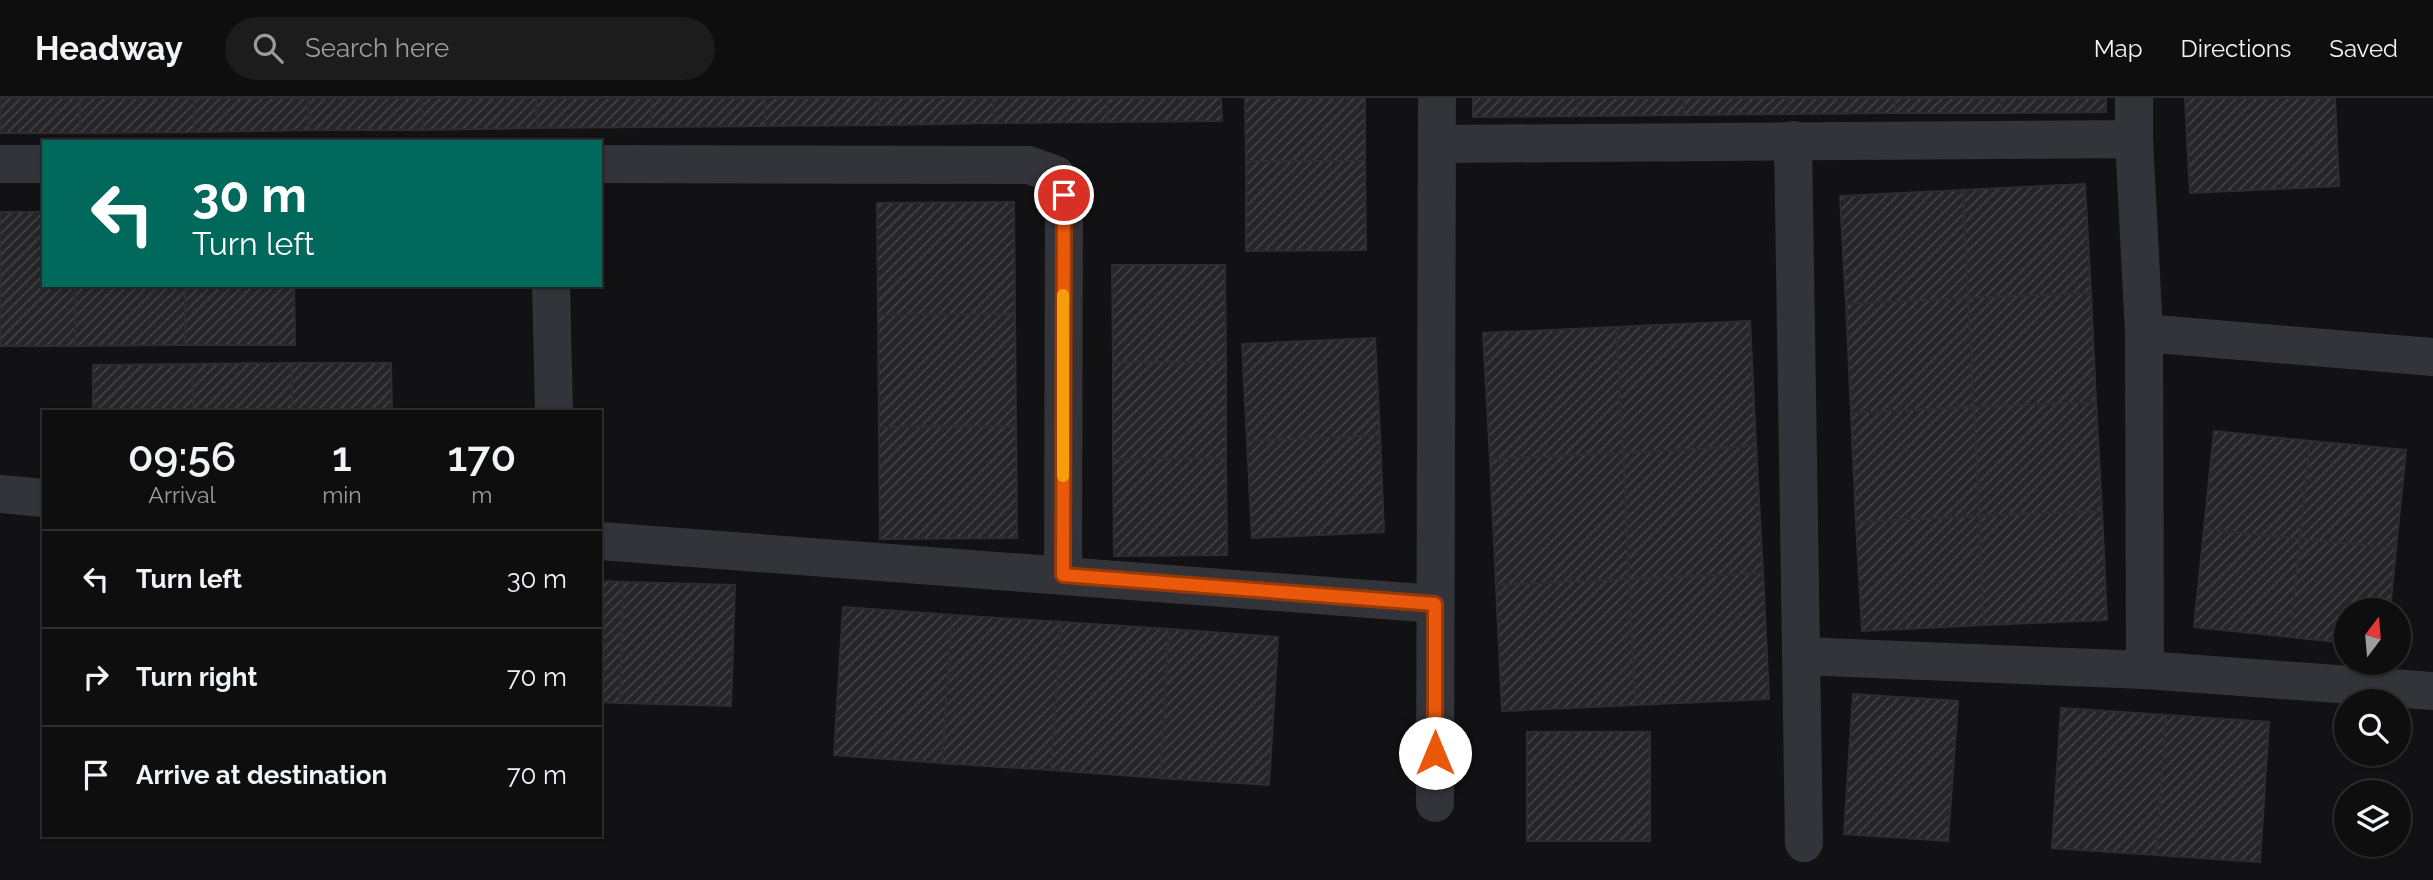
<!DOCTYPE html>
<html lang="en">
<head>
<meta charset="utf-8">
<style>
	:root { --surface:#0e0e0f; --page:#1c1c1d; --text:#f1f3f6; --muted:#9b9c9e; --line:#2e2e2f }
	body { margin:0; font-family:Raleway,sans-serif; background:var(--page); color:var(--text); height:100vh; display:flex; flex-direction:column; font-size:26px; white-space:nowrap }
	* { box-sizing:border-box; margin:0 }
	p { font-size:23px; color:var(--muted) }
	.icon { flex:none; width:38px; height:38px; fill:none; stroke:currentColor; stroke-width:2; stroke-linecap:round; stroke-linejoin:round }
	.map { position:relative; flex:1; overflow:hidden }
	.panel { position:absolute; left:42px; top:312px; width:560px; height:427px; display:flex; flex-direction:column; background:var(--surface); border-radius:0px; box-shadow:0 2px 5px #0004,0 0 0 2px var(--line) }
	.panel>* { flex:none }
	.hud { position:absolute; left:42px; top:42px; width:560px; height:147px; border-radius:0px; box-shadow:0 2px 5px #0004,0 0 0 2px var(--line); background:#00695c; color:#fff; overflow:hidden }
	.needle { width:46px; rotate:16deg }
	.controls { position:absolute; left:2334px; top:500px; display:grid; gap:14px }
	.controls a { display:grid; place-items:center; width:77px; height:77px; border-radius:50%; background:var(--surface); box-shadow:0 2px 5px #0004,0 0 0 2px var(--line); font-size:35px }
	.pin { position:absolute; display:grid; place-items:center; width:60px; height:60px; color:#fff; margin:-30px; border:4px solid #fff; border-radius:50%; box-shadow:0 2px 7px #0007 }
	.me { position:absolute; width:77px; margin:-38px; rotate:0deg; stroke-linejoin:round; filter:drop-shadow(0 0 5px #0008) }
	.turn { display:flex; align-items:center; gap:24px; height:147px; padding:0 35px; font-size:32px }
	.turn .icon { width:91px; height:91px; stroke-width:2.5 }
	.turn b { display:block; font-size:49px; line-height:60px }
	.eta { display:flex; justify-content:space-evenly; align-items:center; height:119px; text-align:center }
	.eta b { font-size:42px; font-weight:600; line-height:49px }
	ul { padding:0; list-style:none }
	li { display:flex; align-items:center; gap:21px; height:98px; padding:0 35px; border-top:2px solid var(--line) }
	li div { flex:1 }
	li b { display:block; font-size:26px }
	li em { font-style:normal }
	header { display:flex; align-items:center; gap:42px; box-sizing:border-box; height:98px; padding:0 35px; background:var(--surface); border-bottom:2px solid var(--line) }
	header strong { font-size:33px }
	nav { display:flex; gap:38px; margin-inline-start:auto; font-size:24px }
	.search { width:490px; height:63px; background:var(--page); display:flex; align-items:center; gap:18px; box-sizing:border-box; padding:0 24px; border-radius:38px; color:var(--muted); font-size:26px }
	.map>svg:first-child { display:block }
</style>
</head>
<body>
<header>
<strong>Headway</strong>
<div class="search"><svg class="icon" aria-label="search" viewBox="0 0 24 24"><circle cx="10" cy="10" r="6"/><path d="M15 15l6 6"/></svg>Search here</div>
<nav><a>Map</a><a>Directions</a><a>Saved</a></nav>
</header>
<div class="map">
<svg width="2433" height="782" viewBox="0 0 2433 782">
	<defs>
		<pattern id="building-hatch" width="6" height="6" patternUnits="userSpaceOnUse" patternTransform="scale(1.75)"><rect width="6" height="6" fill="#252528"/><path d="M-1 1l2-2M0 6l6-6M5 7l2-2" fill="none" stroke="#424245"/></pattern>
	</defs>
	<rect width="100%" height="100%" fill="#121214"/>
	<!-- building -->
	<g fill="url(#building-hatch)" stroke="#2d2c30" stroke-width="2">
		<rect x="0" y="0" width="80" height="35"/>
		<path d="M 80,0 L 194,0 L 194,34 L 80,35 Z"/>
		<path d="M 194,0 L 308,0 L 309,32 L 194,34 Z"/>
		<path d="M 308,0 L 422,0 L 423,32 L 309,32 Z"/>
		<path d="M 422,0 L 536,0 L 537,30 L 423,32 Z"/>
		<path d="M 536,0 L 651,0 L 651,29 L 537,30 Z"/>
		<path d="M 651,0 L 765,0 L 765,28 L 651,29 Z"/>
		<path d="M 765,0 L 879,0 L 879,27 L 765,28 Z"/>
		<path d="M 879,0 L 993,0 L 994,25 L 879,27 Z"/>
		<path d="M 993,0 L 1107,0 L 1108,24 L 994,25 Z"/>
		<path d="M 1107,0 L 1221,0 L 1222,23 L 1108,24 Z"/>
		<path d="M 1245,0 L 1365,0 L 1365,63 L 1246,63 Z"/>
		<path d="M 1473,0 L 1578,0 L 1578,18 L 1473,19 Z"/>
		<path d="M 1578,0 L 1684,0 L 1684,17 L 1578,18 Z"/>
		<path d="M 1684,0 L 1789,0 L 1790,16 L 1684,17 Z"/>
		<path d="M 1789,0 L 1895,0 L 1895,15 L 1790,16 Z"/>
		<rect x="1895" y="0" width="106" height="15"/>
		<path d="M 2001,0 L 2106,0 L 2106,14 L 2001,15 Z"/>
		<path d="M 2185,0 L 2335,0 L 2339,88 L 2190,95 Z"/>
		<path d="M 1246,63 L 1365,63 L 1366,152 L 1246,153 Z"/>
		<path d="M 2085,86 L 2091,195 L 1968,200 L 1963,92 Z"/>
		<path d="M 1963,92 L 1968,200 L 1846,206 L 1840,98 Z"/>
		<path d="M 1014,104 L 1015,216 L 878,217 L 877,105 Z"/>
		<path d="M 0,114 L 44,114 L 44,187 L 75,187 L 75,248 L 0,248 Z"/>
		<path d="M 1112,167 L 1225,167 L 1226,264 L 1113,264 Z"/>
		<path d="M 75,187 L 185,187 L 185,247 L 75,248 Z"/>
		<path d="M 185,187 L 294,187 L 295,247 L 185,247 Z"/>
		<path d="M 2091,195 L 2096,304 L 1974,309 L 1968,200 Z"/>
		<path d="M 1968,200 L 1974,309 L 1851,315 L 1846,206 Z"/>
		<path d="M 1015,216 L 1016,328 L 879,329 L 878,217 Z"/>
		<path d="M 1750,223 L 1756,348 L 1623,355 L 1616,229 Z"/>
		<path d="M 1616,229 L 1623,355 L 1490,361 L 1483,235 Z"/>
		<path d="M 1375,240 L 1380,337 L 1247,343 L 1242,246 Z"/>
		<path d="M 1113,264 L 1226,264 L 1226,360 L 1113,361 Z"/>
		<path d="M 292,265 L 391,265 L 392,313 L 292,313 Z"/>
		<path d="M 292,265 L 292,313 L 193,313 L 192,266 Z"/>
		<path d="M 192,266 L 193,313 L 93,313 L 93,267 Z"/>
		<path d="M 2096,304 L 2102,413 L 1979,418 L 1974,309 Z"/>
		<path d="M 1974,309 L 1979,418 L 1856,424 L 1851,315 Z"/>
		<path d="M 1016,328 L 1017,440 L 880,441 L 879,329 Z"/>
		<path d="M 2214,333 L 2310,343 L 2300,441 L 2204,431 Z"/>
		<path d="M 1380,337 L 1384,434 L 1252,440 L 1247,343 Z"/>
		<path d="M 2310,343 L 2406,352 L 2396,450 L 2300,441 Z"/>
		<path d="M 1756,348 L 1763,475 L 1629,481 L 1623,355 Z"/>
		<path d="M 1623,355 L 1629,481 L 1496,487 L 1490,361 Z"/>
		<path d="M 1226,360 L 1227,457 L 1114,458 L 1113,361 Z"/>
		<path d="M 2102,413 L 2107,522 L 1984,527 L 1979,418 Z"/>
		<path d="M 1979,418 L 1984,527 L 1862,533 L 1856,424 Z"/>
		<path d="M 2204,431 L 2300,441 L 2290,539 L 2194,529 Z"/>
		<path d="M 2300,441 L 2396,450 L 2390,513 L 2347,513 L 2347,545 L 2290,539 Z"/>
		<path d="M 1763,475 L 1769,601 L 1635,607 L 1629,481 Z"/>
		<path d="M 1629,481 L 1635,607 L 1502,613 L 1496,487 Z"/>
		<path d="M 600,483 L 623,484 L 620,605 L 600,604 Z"/>
		<path d="M 623,484 L 735,487 L 731,608 L 620,605 Z"/>
		<path d="M 843,509 L 952,517 L 942,665 L 834,657 Z"/>
		<path d="M 952,517 L 1061,524 L 1051,672 L 942,665 Z"/>
		<path d="M 1061,524 L 1169,531 L 1160,680 L 1051,672 Z"/>
		<path d="M 1169,531 L 1278,539 L 1269,687 L 1160,680 Z"/>
		<path d="M 1853,596 L 1958,603 L 1948,743 L 1844,736 Z"/>
		<path d="M 2061,610 L 2166,617 L 2156,757 L 2052,750 Z"/>
		<path d="M 2166,617 L 2269,624 L 2260,764 L 2156,757 Z"/>
		<rect x="1527" y="634" width="123" height="109"/>
	</g>
	<g fill="none" stroke-linecap="round" stroke-linejoin="round">
		<!-- minor -->
		<g stroke="#333439" stroke-width="38">
			<path d="M 2134,41 L 2134,0"/>
			<path d="M 1793,42 L 1804,745"/>
			<path d="M 1437,46 L 2134,41 L 2144,235 L 2145,572"/>
			<path d="M 0,66 L 44,66"/>
			<path d="M 600,66 L 1029,67 L 1056,77 L 1064,97 L 1063,477"/>
			<path d="M 551,187 L 554,313"/>
			<path d="M 2144,235 L 2433,259"/>
			<path d="M 0,396 L 44,400"/>
			<path d="M 600,443 L 1435,506"/>
			<path d="M 1801,558 L 2145,572 L 2433,593"/>
			<path d="M 1435,705 L 1437,0"/>
		</g>
	</g>
	<g fill="none" stroke-linecap="round" stroke-linejoin="round">
		<defs>
			<path id="route" d="M 1064,97 L 1063,477 L 1435,506 L 1435,655"/>
		</defs>
		<!-- route casing -->
		<use href="#route" stroke="#983908" stroke-width="18"/>
		<!-- route -->
		<use href="#route" stroke="#ea580c" stroke-width="12"/>
		<!-- slow -->
		<path stroke="#f59e0b" stroke-width="12" d="M 1063,378 L 1063,197"/>
	</g>
</svg>
<div class="controls">
<a><svg class="needle" viewBox="-14 -14 28 28"><path d="M0-13l5 13h-10z" fill="#e53935"/><path d="M0 13l5-13h-10z" fill="#9b9c9e"/></svg></a>
<a><svg class="icon" aria-label="search" viewBox="0 0 24 24"><circle cx="10" cy="10" r="6"/><path d="M15 15l6 6"/></svg></a>
<a><svg class="icon" aria-label="layers" viewBox="0 0 24 24"><path d="M12 4l9 5-9 5-9-5zM3 14l9 5 9-5"/></svg></a>
</div>
<div class="pin" style="left:1064px;top:97px;background:#d93025"><svg class="icon" aria-label="arrive" viewBox="0 0 24 24"><path d="M6 21V4h12l-3 4 3 4H6"/></svg></div>
<svg class="me" style="left:1435px;top:655px" viewBox="-20 -20 40 40"><circle r="19" fill="#fff"/><path d="M0-13L10 11 0 6-10 11z" fill="#ea580c"/></svg>
<div class="hud">
<div class="turn"><svg class="icon" aria-label="left" viewBox="0 0 24 24"><path d="M17 20v-9H6M10 6l-5 5 5 5"/></svg><div><b>30 m</b>Turn left</div></div>
</div>
<section class="panel">
<div class="eta">
<div><b>09:56</b><p>Arrival</p></div>
<div><b>1</b><p>min</p></div>
<div><b>170</b><p>m</p></div>
</div>
<ul>
<li><svg class="icon" aria-label="left" viewBox="0 0 24 24"><path d="M17 20v-9H6M10 6l-5 5 5 5"/></svg><div><b>Turn left</b></div><em>30 m</em></li>
<li><svg class="icon" aria-label="right" viewBox="0 0 24 24"><path d="M7 20v-9h11M14 6l5 5-5 5"/></svg><div><b>Turn right</b></div><em>70 m</em></li>
<li><svg class="icon" aria-label="arrive" viewBox="0 0 24 24"><path d="M6 21V4h12l-3 4 3 4H6"/></svg><div><b>Arrive at destination</b></div><em>70 m</em></li>
</ul>
</section>
</div>
</body>
</html>
